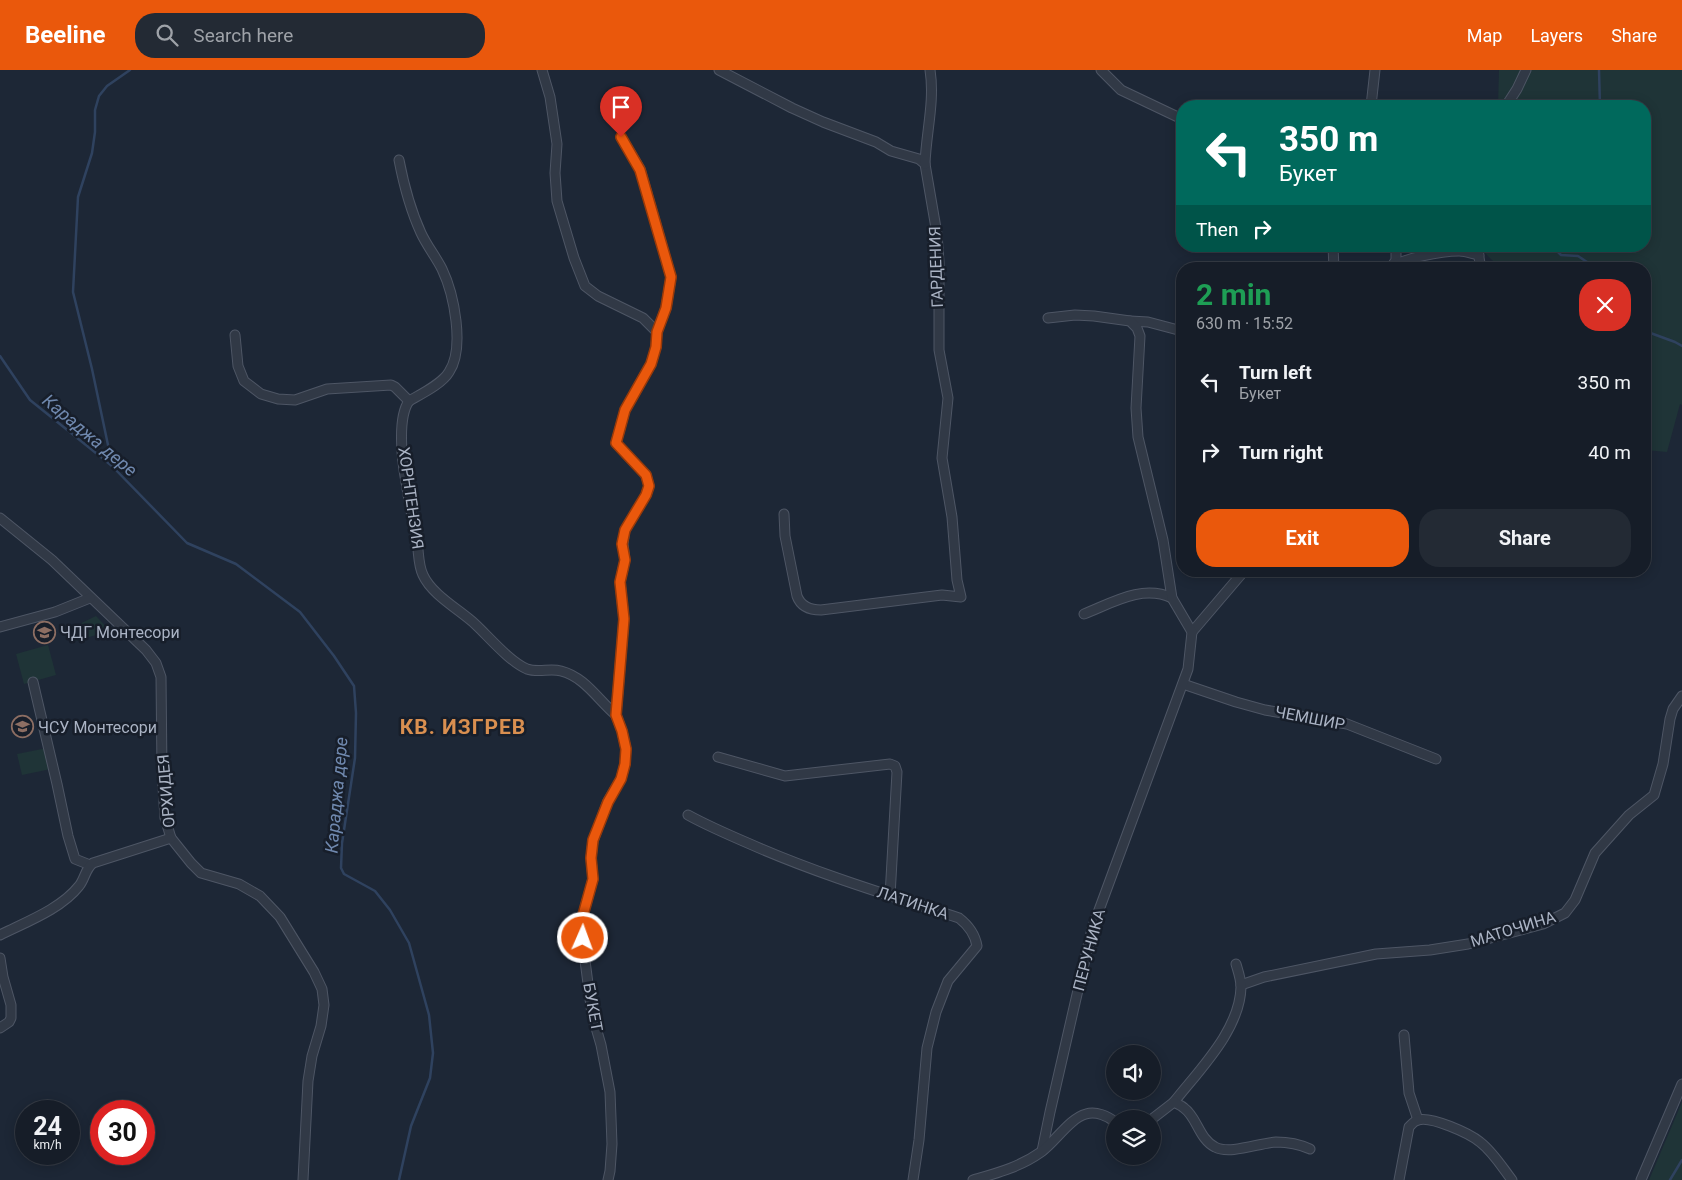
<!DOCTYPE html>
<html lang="en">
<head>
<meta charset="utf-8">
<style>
	:root { --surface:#161d28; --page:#232a34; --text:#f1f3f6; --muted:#9ea2a8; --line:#353b45; --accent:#ea580c }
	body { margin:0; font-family:Roboto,sans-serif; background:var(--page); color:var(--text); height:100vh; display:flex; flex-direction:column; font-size:19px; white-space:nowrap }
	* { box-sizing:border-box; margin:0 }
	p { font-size:16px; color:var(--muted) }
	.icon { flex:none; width:28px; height:28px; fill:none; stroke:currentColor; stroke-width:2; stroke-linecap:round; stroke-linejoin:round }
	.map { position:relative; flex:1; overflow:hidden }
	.drawer { position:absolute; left:1176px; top:192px; width:475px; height:315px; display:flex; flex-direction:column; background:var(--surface); border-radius:20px; box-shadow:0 2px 12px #0003,0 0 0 1px var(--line) }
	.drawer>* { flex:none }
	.hud { position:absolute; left:1176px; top:30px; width:475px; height:152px; border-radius:20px; box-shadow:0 2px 12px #0003,0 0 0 1px var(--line); background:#00695c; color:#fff; overflow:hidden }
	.buttons { position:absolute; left:1106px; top:975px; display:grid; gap:10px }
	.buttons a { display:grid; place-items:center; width:55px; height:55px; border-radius:50%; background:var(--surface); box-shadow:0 2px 12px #0003,0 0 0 1px var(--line); font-size:25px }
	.speed { position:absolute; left:15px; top:1030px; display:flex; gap:10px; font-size:25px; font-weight:700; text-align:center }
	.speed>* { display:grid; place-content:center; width:65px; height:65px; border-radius:50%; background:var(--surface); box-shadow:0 2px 12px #0003,0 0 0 1px var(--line); line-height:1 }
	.speed small { font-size:12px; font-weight:400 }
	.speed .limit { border:8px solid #d22; background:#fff; color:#111 }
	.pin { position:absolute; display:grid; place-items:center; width:42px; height:42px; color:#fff; margin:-51px -21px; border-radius:50% 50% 50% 0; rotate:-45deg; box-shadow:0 0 5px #0007 }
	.pin .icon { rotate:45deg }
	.me { position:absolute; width:55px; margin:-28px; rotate:2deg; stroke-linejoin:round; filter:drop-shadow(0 0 4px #0008) }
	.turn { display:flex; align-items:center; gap:18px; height:105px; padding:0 20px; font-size:22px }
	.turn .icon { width:65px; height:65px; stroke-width:2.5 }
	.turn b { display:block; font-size:35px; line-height:42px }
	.then { display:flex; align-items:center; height:48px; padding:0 20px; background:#0003; gap:10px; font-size:19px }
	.round { display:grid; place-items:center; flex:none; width:52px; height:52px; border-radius:20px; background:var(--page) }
	.summary { display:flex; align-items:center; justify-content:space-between; height:85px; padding:0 20px }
	h1 { font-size:30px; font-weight:700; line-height:38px; color:#1e9e55 }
	.cta { display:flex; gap:10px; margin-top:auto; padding:10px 20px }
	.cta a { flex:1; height:58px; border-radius:20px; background:var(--accent); color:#fff; font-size:20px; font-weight:700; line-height:58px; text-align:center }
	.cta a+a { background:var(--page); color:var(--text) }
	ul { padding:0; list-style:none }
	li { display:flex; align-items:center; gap:15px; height:70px; padding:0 20px }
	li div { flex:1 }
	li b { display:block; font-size:19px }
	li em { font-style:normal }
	header { display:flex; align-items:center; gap:30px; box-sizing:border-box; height:70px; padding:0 25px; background:var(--accent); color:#fff }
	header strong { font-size:24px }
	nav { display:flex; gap:28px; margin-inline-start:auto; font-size:18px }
	.search { width:350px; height:45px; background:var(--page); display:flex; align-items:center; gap:12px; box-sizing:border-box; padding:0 18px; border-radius:20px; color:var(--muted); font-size:19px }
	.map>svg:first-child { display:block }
</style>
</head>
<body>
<header>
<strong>Beeline</strong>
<div class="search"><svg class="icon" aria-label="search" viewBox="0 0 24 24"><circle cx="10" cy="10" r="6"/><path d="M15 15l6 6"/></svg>Search here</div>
<nav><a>Map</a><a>Layers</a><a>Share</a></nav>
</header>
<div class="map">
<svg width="1682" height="1110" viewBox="0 0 1682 1110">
	<rect width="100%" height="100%" fill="#1d2736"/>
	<!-- green -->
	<g fill="#1f3437">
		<path d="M 1499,0 L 1682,0 L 1682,335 L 1680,334 L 1667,382 L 1645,380 L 1645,199 L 1501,199 L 1478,176 L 1645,176 L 1645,36 L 1498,36 Z"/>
		<path d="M 96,546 L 110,561 L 72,572 L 67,560 Z"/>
		<path d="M 48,575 L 56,605 L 24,614 L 16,584 Z"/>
		<path d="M 47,678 L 51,699 L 22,705 L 17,684 Z"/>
		<path d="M 1682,1032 L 1682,1110 L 1649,1110 Z"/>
	</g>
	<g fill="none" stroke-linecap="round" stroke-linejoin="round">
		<!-- stream -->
		<g stroke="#2f425f" stroke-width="2.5">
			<path d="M 1599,0 L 1600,36"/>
			<path d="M 1552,176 L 1561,185 L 1578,186 L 1593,196 L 1594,199"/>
			<path d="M 1645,261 L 1675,272 L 1682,276"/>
			<path d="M 0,286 L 30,330 L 112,396 L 187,473 L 236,494 L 300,542 L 334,586 L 354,616 L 356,643 L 355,688 L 342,773 L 341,798 L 344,804 L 375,821 L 390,840 L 409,873 L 429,945 L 433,983 L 430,1008 L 411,1056 L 399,1110"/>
			<path d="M 112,394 L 92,299 L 73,222 L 78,127 L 92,83 L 95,62 L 95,40 L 99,26 L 107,16 L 130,0"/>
			<path d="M 1670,1110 L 1682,1090"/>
		</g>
		<defs>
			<g id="minor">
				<path d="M 542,0 L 550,27 L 557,74 L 555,103 L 557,131 L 574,188 L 585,216 L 598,226 L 643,248 L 657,262"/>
				<path d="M 719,0 L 792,38 L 823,52 L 876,72 L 891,81 L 919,89 L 925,94 L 937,164 L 939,192 L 939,280 L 948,328 L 942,388 L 952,447 L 957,510 L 961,527 L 942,525 L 821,540 C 810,540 801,537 797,526 L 785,466 L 784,444"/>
				<path d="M 1101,0 L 1121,20 L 1182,49"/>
				<path d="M 1371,36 L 1375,0"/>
				<path d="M 1506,36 L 1517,19 L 1526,0"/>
				<path d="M 399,90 C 404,116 410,139 421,163 C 427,176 436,187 442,199 C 454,224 465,278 449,302 C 442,314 421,324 409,331"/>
				<path d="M 925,94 C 926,63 935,31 930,0"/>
				<path d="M 1333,176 L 1334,199"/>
				<path d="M 1477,176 L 1481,199"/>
				<path d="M 1392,196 L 1396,190 L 1396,176"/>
				<path d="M 1389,199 C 1401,188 1443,181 1459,181 C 1466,181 1473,184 1479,185"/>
				<path d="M 1130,251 L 1148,252 L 1182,261"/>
				<path d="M 235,265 L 238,296 L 244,311 L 261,324 L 278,329 L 295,330 L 327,319 L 391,315 L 395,317 L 409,331 C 397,348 402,391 406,412 C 409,432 413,452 417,472 C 419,483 418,495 423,505 C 432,525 460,540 475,554 C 489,567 510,592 527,599 C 538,603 550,598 561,601 C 585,607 598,630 616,645"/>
				<path d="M 0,448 L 52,490 L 146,580 L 156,593 L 161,607 L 162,701 L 165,748 L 171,768 L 191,793 L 201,803 L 239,814 L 260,826 L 280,847 L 314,902 L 322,919 L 324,935 L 321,956 L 312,986 L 308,1011 L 303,1110"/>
				<path d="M 1084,544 C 1112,533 1142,514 1172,528"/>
				<path d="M 0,557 L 55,542 L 90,528"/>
				<path d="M 1192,562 L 1244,501"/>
				<path d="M 33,612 L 57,714 L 68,766 L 75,789 L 90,795"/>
				<path d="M 1183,614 L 1236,632 L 1265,640 L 1347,654 L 1436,689"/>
				<path d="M 718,687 L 785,706 L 890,694 L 895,696 L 897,702 L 890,826"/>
				<path d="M 688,745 C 708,756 729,765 750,774 C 818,804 888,825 959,848 C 968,855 975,864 977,876 L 948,911 L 936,942 L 927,978 L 919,1070 L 913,1110"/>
				<path d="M 0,865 C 26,852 61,839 79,816 C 85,809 85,799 93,793 L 171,768"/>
				<path d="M 0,888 L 3,907 L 11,935 L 11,948 L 9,952 L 0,958"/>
				<path d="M 1241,915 L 1264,907 L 1376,884 L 1430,880 L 1468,874 L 1543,854 L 1565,843 L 1575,830 L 1595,783 L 1629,745 L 1654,725 L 1663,694 L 1670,649 L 1673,639 L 1682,626"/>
				<path d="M 1404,965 L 1409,1023 L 1418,1050"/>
				<path d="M 1174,1032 C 1199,1000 1240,960 1241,917 C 1241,909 1238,901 1236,894"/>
				<path d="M 1152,1049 L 1174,1032 C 1177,1034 1181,1035 1184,1038 C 1197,1047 1199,1069 1215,1077 C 1230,1085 1259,1073 1276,1072 C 1288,1072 1299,1074 1310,1079"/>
				<path d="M 1042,1081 L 1050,1042 L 1092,859 L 1188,599 L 1192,562 L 1172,528 L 1163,470 L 1138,367 L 1136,338 L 1140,266 L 1137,258 L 1130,251 L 1094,246 L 1075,245 L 1048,248"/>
				<path d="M 608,1110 L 610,1101 L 612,1074 L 610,1022 L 601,975 L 592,944 L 584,883 L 583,845 L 593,809 L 591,788 L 593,771 L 608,731 L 621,709 L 625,694 L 626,679 L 622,661 L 616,645 L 624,549 L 620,512 L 625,490 L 623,474 L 625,460 L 646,425 L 649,416 L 646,405 L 616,373 L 625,340 L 651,294 L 656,277 L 657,262 L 666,238 L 671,207 L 640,99 L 621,67"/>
				<path d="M 973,1110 C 997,1103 1020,1097 1041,1082 C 1055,1072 1070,1048 1086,1044 C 1096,1041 1108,1046 1115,1052"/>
				<path d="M 1399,1110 L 1409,1057 C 1411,1055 1414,1051 1418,1050 C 1431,1046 1469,1063 1480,1072 C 1493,1082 1502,1097 1512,1110"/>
				<path d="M 1641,1110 L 1682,1014"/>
			</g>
		</defs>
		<!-- minor casing -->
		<use href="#minor" stroke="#4e5665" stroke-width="11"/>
		<!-- minor -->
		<use href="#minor" stroke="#313946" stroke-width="9"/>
	</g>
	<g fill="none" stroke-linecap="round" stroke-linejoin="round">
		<defs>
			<path id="route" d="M 583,868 L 583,845 L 593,809 L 591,788 L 593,770 L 608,732 L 621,709 L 625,694 L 626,679 L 622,661 L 616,645 L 624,549 L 620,512 L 625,490 L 622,474 L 625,460 L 646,425 L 649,416 L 646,405 L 616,373 L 625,340 L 651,294 L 656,277 L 657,262 L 666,238 L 671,207 L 640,100 L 621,67"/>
		</defs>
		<!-- route casing -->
		<use href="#route" stroke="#983908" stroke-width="12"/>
		<!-- route -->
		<use href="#route" stroke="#ea580c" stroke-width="9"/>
	</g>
	<!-- icons -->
	<defs>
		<symbol id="school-ring" viewBox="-11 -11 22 22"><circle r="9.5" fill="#171e2a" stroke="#8d6e63" stroke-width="1.5"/><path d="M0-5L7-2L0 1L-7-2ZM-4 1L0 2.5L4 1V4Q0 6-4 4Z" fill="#8d6e63"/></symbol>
	</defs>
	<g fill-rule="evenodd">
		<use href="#school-ring" x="32" y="550" width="25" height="25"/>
		<use href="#school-ring" x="10" y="644" width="25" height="25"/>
	</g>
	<g text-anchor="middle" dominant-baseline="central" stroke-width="5" stroke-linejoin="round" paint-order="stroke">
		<!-- street labels -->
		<g font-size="16" fill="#aab3c4" stroke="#171e2a">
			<text transform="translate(936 197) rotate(-92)">ГАРДЕНИЯ</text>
			<text transform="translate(411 428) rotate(82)">ХОРНТЕНЗИЯ</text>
			<text transform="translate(1310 648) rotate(11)">ЧЕМШИР</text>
			<text transform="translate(166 721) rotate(-95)">ОРХИДЕЯ</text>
			<text transform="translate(913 833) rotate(18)">ЛАТИНКА</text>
			<text transform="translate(1513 859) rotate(-17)">МАТОЧИНА</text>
			<text transform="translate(1089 880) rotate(-75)">ПЕРУНИКА</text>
			<text transform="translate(593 937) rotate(80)">БУКЕТ</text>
		</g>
		<!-- poi labels -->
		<g font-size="16" fill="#aab3c4" stroke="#171e2a" text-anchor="start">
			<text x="60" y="562">ЧДГ Монтесори</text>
			<text x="38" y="657">ЧСУ Монтесори</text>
		</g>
		<!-- water labels -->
		<g font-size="18" font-style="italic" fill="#7089af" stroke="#171e2a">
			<text transform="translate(90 365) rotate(40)">Караджа дере</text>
			<text transform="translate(336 725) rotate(-85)">Караджа дере</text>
		</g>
		<!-- district labels -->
		<g font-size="21" font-weight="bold" letter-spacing="1" fill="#d98f50" stroke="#171e2a">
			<text x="463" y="657">КВ. ИЗГРЕВ</text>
		</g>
	</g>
</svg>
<div class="buttons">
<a><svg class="icon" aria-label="sound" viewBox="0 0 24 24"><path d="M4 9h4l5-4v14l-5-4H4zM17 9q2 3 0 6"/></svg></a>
<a><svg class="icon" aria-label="layers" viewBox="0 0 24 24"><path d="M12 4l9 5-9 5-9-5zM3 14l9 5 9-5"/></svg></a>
</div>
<div class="speed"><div>24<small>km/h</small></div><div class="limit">30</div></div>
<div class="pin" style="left:621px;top:67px;background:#d93025"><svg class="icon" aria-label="arrive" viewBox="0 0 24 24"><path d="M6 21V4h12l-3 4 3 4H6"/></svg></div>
<svg class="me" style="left:583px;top:868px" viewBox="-20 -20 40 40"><circle r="17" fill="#ea580c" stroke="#fff" stroke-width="3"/><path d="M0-11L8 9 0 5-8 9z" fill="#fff"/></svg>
<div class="hud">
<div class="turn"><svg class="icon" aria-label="left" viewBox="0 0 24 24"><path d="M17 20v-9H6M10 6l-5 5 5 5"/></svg><div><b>350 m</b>Букет</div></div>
<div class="then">Then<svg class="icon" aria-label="right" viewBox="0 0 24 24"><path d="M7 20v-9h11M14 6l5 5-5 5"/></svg></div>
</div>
<section class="drawer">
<div class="summary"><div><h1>2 min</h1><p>630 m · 15:52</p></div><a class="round" style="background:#d93025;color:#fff"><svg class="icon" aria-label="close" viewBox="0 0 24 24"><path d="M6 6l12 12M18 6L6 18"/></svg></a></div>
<ul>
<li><svg class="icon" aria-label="left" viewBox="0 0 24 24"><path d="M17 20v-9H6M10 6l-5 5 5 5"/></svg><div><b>Turn left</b><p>Букет</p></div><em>350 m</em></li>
<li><svg class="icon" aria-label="right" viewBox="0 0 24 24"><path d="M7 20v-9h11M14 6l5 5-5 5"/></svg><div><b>Turn right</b></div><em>40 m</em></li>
</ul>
<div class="cta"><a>Exit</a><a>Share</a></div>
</section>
</div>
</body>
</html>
